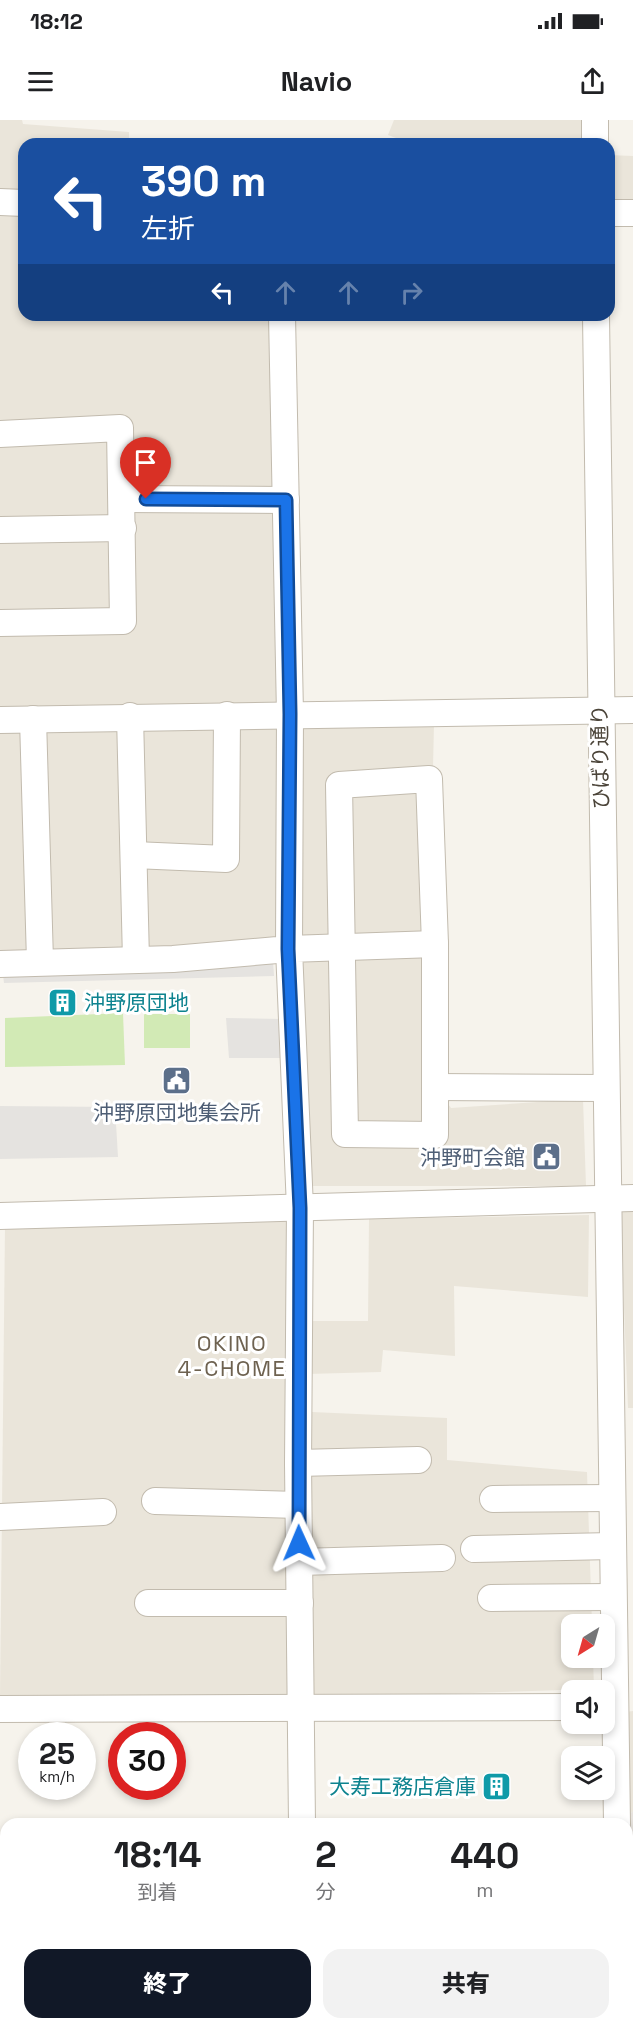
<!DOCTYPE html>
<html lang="ja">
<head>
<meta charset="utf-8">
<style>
	:root { --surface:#fff; --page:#f2f2f2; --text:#202124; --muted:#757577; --accent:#111827 }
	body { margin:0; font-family:"Space Grotesk","Noto Sans JP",sans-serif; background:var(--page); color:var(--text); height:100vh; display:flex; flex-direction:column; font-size:22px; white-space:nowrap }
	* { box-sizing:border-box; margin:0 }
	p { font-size:20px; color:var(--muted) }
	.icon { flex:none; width:33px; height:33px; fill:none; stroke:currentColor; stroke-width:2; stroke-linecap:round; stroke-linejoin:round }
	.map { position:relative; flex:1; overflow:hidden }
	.side { position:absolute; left:0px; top:1698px; width:633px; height:212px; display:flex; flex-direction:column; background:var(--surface); border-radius:18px 18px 0 0; box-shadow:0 3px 9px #0003 }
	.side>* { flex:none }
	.hud { position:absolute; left:18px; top:18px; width:597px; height:183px; border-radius:18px; box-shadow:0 3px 9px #0003; background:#1a4fa0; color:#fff; overflow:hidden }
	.needle { width:39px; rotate:217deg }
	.controls { position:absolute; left:561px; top:1494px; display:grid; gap:12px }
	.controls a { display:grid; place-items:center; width:54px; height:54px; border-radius:12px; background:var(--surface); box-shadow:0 3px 9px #0003; font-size:30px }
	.speed { position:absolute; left:18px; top:1602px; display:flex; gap:12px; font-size:30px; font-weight:700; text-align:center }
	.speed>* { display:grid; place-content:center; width:78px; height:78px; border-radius:50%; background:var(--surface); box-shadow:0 3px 9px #0003; line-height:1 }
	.speed small { font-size:15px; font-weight:400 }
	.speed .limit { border:9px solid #d22; background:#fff; color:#111 }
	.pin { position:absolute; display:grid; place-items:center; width:51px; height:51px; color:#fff; margin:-62px -26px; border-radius:50% 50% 50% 0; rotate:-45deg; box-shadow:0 0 6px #0007 }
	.pin .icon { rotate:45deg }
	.me { position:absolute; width:66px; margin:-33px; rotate:359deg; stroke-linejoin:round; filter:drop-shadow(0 0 4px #0008) }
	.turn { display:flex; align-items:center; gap:21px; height:126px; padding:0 24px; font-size:27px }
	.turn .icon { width:78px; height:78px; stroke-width:2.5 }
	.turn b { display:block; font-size:42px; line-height:51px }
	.lanes { display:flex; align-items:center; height:57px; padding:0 24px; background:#0003; justify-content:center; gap:30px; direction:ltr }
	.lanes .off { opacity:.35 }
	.eta { display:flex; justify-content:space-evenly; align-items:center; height:102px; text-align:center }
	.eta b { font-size:36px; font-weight:800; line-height:42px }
	.button { display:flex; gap:12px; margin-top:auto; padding:12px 24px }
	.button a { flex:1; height:69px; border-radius:18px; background:var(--accent); color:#fff; font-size:24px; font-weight:800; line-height:69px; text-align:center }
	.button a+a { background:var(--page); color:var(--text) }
	.status { display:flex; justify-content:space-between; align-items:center; height:42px; padding:0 30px; background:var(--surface); direction:ltr }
	.status svg { height:16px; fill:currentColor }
	header { display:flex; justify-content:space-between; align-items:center; height:78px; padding:0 24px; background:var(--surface); font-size:27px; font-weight:800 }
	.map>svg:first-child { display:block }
</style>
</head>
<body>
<div class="status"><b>18:12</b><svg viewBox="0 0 49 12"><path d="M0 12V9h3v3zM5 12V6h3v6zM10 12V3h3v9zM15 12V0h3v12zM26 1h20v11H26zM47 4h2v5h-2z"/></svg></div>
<header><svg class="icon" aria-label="menu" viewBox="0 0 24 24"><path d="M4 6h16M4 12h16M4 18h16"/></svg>Navio<svg class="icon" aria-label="share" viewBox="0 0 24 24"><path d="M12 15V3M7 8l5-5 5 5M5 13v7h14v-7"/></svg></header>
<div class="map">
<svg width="633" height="1909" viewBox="0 0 633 1909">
	<rect width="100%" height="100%" fill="#f6f3ec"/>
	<!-- residential -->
	<g fill="#eae5da">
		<path d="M 0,0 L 22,0 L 23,4 L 129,12 L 129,24 L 24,24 L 24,195 L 282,195 L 289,829 L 0,844 Z"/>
		<path d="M 394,0 L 595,0 L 595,24 L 412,24 L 388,15 Z"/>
		<path d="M 609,35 L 633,36 L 633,93 L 609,93 Z"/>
		<path d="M 297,604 L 434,604 L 426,953 L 451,988 L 583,979 L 586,1066 L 308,1066 Z"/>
		<path d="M 620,1088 L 633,1088 L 633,1288 L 628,1288 Z"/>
		<path d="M 589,1095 L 588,1177 L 454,1166 L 455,1236 L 383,1230 L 381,1252 L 307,1254 L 306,1201 L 368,1201 L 369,1099 Z"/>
		<path d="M 290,1100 L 293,1576 L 0,1577 L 5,1106 Z"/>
		<path d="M 312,1292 L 447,1298 L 447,1340 L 587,1352 L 592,1504 L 572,1504 L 572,1538 L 593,1538 L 594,1569 L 310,1578 Z"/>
		<path d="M 633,1591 L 633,1692 L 628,1693 L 625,1592 Z"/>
	</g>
	<!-- industrial -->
	<path fill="#e6e2dd" d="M 633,1692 L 633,1870 L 628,1693 Z"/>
	<!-- green -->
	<g fill="#d2eab5">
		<path d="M 123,893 L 125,945 L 5,947 L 5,898 Z"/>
		<rect x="144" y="894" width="46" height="34"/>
	</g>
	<!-- parking -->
	<g fill="#e5e3e0">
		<path d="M 273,841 L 274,856 L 4,863 L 2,846 Z"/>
		<path d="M 226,898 L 283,899 L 284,938 L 229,938 Z"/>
		<path d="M 0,986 L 115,987 L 118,1037 L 0,1039 Z"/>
	</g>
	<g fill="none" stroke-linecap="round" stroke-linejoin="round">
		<defs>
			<g id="minor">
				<path d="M 595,0 L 595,24"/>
				<path d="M 0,82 L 24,83"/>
				<path d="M 609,93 L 633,93"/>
				<path d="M 596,195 L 617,1704"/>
				<path d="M 0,314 L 120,308 L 123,501 L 0,503"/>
				<path d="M 122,379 L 286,380"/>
				<path d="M 0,410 L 123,408"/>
				<path d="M 130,596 L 136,840"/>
				<path d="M 33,599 L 40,841"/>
				<path d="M 0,600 L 633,590"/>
				<path d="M 429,659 L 435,824 L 435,1015 L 345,1014 L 339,665 Z"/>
				<path d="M 134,735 L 226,739 L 227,595"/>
				<path d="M 0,844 L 173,839 L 289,829 L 290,594 L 282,195"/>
				<path d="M 435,967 L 605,968"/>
				<path d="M 0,1096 L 633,1078"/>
				<path d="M 298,1343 L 418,1340"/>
				<path d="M 493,1379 L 611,1378"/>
				<path d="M 155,1381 L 298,1385"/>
				<path d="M 0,1397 L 103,1392"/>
				<path d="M 474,1429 L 612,1426"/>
				<path d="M 299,1442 L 442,1438"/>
				<path d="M 491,1478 L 613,1477"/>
				<path d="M 148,1483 L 300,1483"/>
				<path d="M 0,1589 L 572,1587"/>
				<path d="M 302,1704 L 298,1343 L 300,1088 L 289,829 L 435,824"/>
				<path d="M 307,1904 L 307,1909"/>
				<path d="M 622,1904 L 622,1909"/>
			</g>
		</defs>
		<!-- minor casing -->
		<use href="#minor" stroke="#c2bbae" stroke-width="28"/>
		<!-- minor -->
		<use href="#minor" stroke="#fff" stroke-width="26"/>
	</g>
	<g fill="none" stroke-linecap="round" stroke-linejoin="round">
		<defs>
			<path id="route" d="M 146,379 L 286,380 L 290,594 L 288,829 L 300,1088 L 299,1423"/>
		</defs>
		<!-- route casing -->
		<use href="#route" stroke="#114b97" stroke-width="15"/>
		<!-- route -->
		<use href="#route" stroke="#1a73e8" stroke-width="10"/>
	</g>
	<!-- icons -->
	<defs>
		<symbol id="building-square" viewBox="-11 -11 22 22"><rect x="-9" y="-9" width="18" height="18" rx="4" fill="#0f9aa8" stroke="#fff"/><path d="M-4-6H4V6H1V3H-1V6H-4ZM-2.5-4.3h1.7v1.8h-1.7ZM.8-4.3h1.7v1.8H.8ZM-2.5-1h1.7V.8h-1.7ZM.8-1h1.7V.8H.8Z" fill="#fff"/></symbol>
		<symbol id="civic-square" viewBox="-11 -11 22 22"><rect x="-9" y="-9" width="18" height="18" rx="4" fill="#5c6f8a" stroke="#fff"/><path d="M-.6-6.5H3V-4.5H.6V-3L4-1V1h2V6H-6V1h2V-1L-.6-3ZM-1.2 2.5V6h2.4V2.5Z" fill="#fff"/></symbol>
	</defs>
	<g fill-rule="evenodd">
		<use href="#building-square" x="46" y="866" width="33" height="33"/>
		<use href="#civic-square" x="160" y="944" width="33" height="33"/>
		<use href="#civic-square" x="530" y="1020" width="33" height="33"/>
		<use href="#building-square" x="480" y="1650" width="33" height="33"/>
	</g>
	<g text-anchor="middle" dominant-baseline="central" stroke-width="6" stroke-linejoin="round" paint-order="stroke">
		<!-- street labels -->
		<g font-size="21" fill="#4b4439" stroke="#fff">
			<text transform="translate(600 637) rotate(-91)">ひばり通り</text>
		</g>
		<!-- culture labels -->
		<g font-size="21" fill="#0d838f" stroke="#fff" text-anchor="start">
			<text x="84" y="882">沖野原団地</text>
			<text x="476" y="1666" text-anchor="end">大寿工務店倉庫</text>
		</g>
		<!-- service labels -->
		<g font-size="21" fill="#4e5e75" stroke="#fff">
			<text x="177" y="992">沖野原団地集会所</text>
			<text x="525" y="1037" text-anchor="end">沖野町会館</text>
		</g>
		<!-- neighbourhood labels -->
		<g font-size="22" letter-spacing="1.5" fill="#6e6250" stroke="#fff">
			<text x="232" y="1223">OKINO<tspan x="232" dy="25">4-CHOME</tspan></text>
		</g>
	</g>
</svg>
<div class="controls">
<a><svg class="needle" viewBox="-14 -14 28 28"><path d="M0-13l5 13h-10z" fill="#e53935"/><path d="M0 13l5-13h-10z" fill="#757577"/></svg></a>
<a><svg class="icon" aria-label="sound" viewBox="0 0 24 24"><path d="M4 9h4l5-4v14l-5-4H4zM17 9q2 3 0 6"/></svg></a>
<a><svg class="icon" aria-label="layers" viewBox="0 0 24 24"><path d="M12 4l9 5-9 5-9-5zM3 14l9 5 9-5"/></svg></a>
</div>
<div class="speed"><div>25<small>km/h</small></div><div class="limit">30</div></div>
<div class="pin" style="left:146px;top:379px;background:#d93025"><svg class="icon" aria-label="arrive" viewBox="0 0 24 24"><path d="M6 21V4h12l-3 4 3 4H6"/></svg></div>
<svg class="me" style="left:299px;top:1423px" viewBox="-20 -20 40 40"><path d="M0-17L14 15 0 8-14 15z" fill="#1a73e8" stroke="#fff" stroke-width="4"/></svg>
<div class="hud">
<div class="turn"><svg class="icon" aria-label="left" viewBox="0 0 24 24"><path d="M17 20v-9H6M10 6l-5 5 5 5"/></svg><div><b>390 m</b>左折</div></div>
<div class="lanes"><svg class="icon" aria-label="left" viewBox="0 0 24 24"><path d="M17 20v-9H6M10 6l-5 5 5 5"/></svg><svg class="icon off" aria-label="ahead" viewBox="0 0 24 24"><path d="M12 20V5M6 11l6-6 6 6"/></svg><svg class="icon off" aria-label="ahead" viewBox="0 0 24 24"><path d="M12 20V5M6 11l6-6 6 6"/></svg><svg class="icon off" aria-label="right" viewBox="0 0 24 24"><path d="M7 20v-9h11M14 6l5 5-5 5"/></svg></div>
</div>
<section class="side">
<div class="eta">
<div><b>18:14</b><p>到着</p></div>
<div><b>2</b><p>分</p></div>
<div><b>440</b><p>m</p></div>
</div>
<div class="button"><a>終了</a><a>共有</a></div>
</section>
</div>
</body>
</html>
